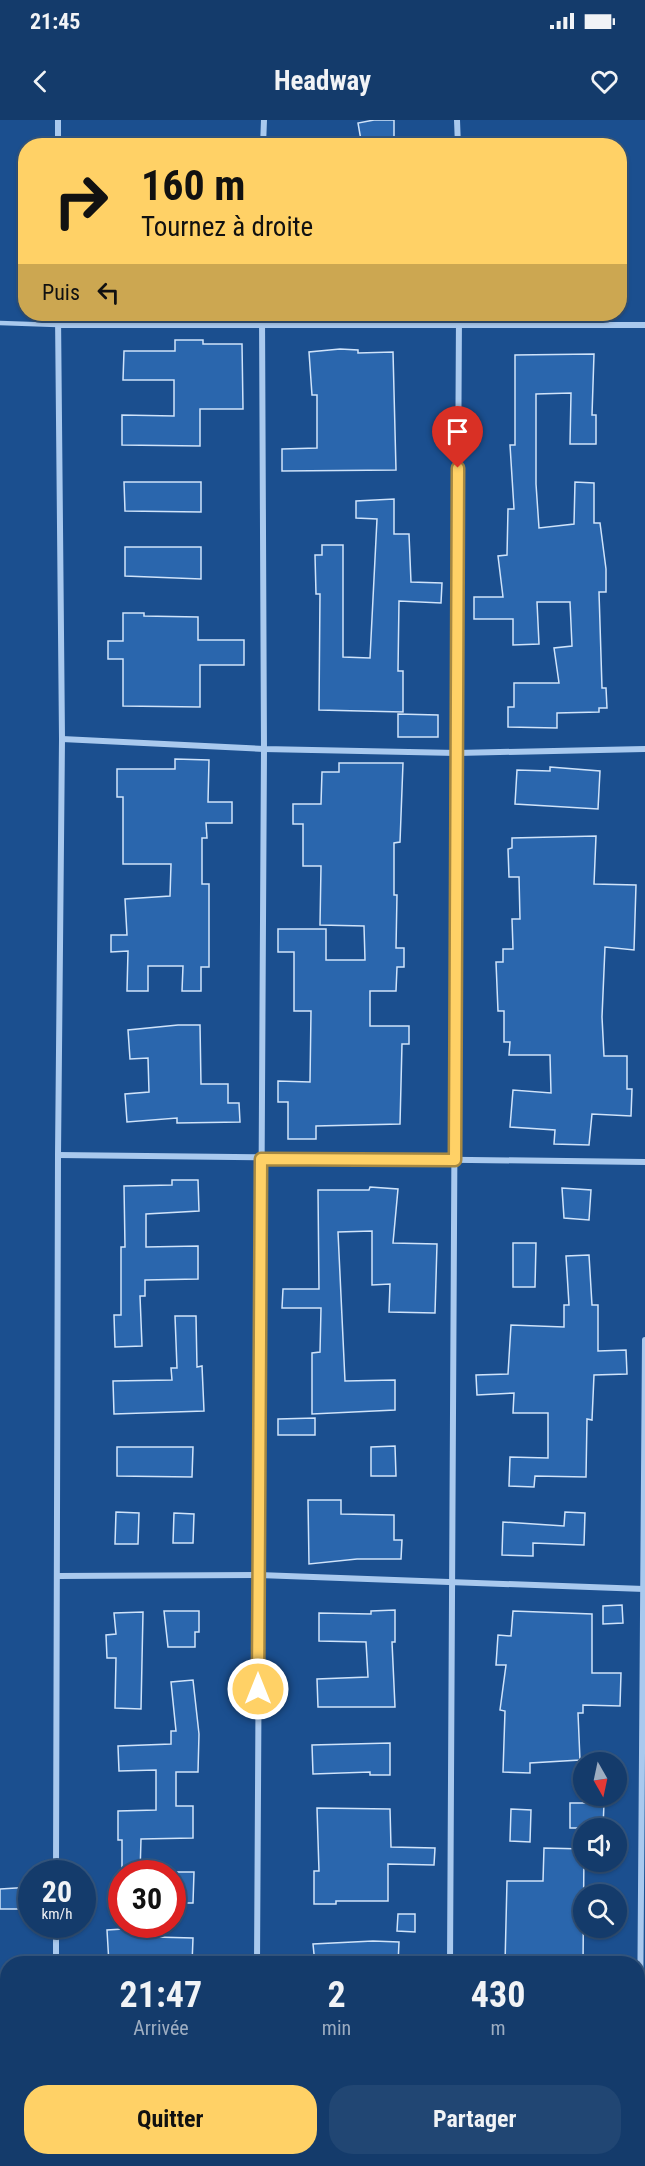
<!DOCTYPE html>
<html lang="fr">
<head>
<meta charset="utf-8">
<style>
	:root { --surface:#143b6b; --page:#214673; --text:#f1f3f6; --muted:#9dadc1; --line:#33557e; --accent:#ffd166 }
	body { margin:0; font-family:"Roboto Condensed",sans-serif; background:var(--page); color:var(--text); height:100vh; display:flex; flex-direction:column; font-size:22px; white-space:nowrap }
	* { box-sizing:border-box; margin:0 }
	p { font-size:20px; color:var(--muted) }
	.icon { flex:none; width:33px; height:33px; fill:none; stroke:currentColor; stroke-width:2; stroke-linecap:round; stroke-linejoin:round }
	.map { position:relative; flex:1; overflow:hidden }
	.side { position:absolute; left:0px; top:1836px; width:645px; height:210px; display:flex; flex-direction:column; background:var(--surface); border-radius:24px 24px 0 0; box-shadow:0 2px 4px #0004,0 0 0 2px var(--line) }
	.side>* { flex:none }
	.top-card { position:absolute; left:18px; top:18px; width:609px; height:183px; border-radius:24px; box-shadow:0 2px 4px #0004,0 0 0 2px var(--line); background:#ffd166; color:#111; overflow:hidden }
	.needle { width:39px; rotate:171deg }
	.fabs { position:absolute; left:573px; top:1632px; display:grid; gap:12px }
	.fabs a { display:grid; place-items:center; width:54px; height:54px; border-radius:50%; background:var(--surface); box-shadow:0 2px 4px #0004,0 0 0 2px var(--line); font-size:30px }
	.speed { position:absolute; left:18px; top:1740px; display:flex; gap:12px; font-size:30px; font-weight:700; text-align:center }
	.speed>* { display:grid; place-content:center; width:78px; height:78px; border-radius:50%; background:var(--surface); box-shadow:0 2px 4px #0004,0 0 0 2px var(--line); line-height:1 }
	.speed small { font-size:15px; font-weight:400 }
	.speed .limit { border:9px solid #d22; background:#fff; color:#111 }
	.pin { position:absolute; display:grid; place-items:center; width:51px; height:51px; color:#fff; margin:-62px -26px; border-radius:50% 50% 50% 0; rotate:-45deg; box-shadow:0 0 6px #0007 }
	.pin .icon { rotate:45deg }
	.me { position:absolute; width:66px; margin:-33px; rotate:0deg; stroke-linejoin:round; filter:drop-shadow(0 0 4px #0008) }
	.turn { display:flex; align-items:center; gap:21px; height:126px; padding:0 24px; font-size:27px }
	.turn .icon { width:78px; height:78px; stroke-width:2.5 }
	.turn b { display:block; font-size:42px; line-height:51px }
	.then { display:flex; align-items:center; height:57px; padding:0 24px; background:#0003; gap:12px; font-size:22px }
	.eta { display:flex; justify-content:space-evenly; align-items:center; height:102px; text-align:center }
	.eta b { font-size:36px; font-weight:700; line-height:42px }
	.action { display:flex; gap:12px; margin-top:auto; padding:12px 24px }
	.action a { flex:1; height:69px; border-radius:24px; background:var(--accent); color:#111; font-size:24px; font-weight:700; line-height:69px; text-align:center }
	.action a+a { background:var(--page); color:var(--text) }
	.status { display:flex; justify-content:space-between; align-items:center; height:42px; padding:0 30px; background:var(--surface); direction:ltr }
	.status svg { height:16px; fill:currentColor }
	header { display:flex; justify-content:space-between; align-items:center; height:78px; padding:0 24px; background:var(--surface); font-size:27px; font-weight:700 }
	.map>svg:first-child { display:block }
</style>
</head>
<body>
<div class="status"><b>21:45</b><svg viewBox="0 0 49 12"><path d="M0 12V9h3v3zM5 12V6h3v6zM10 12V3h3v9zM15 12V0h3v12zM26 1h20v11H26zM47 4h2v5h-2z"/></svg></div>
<header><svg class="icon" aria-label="back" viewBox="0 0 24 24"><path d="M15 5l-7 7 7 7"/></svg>Headway<svg class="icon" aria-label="heart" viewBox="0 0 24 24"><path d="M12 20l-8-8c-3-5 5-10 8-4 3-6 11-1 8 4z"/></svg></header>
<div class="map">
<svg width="645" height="2046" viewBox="0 0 645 2046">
	<rect width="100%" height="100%" fill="#1b4f8f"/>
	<!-- building -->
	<g fill="#2a66ad" stroke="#cfe3fa" stroke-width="1.5">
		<path d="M 374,0 L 394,0 L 394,26 L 362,26 L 358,3 Z"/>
		<path d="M 175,220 L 203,220 L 203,224 L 242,224 L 243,289 L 200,289 L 200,326 L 122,325 L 122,295 L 174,296 L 174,260 L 123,260 L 124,231 L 175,231 Z"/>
		<path d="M 340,229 L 358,230 L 358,233 L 393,232 L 396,350 L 282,351 L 282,329 L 317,328 L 317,275 L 312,275 L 309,232 Z"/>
		<path d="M 594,234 L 592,295 L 596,295 L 596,324 L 570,324 L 571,273 L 536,274 L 536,364 L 539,408 L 574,404 L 575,362 L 594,363 L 594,403 L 600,403 L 606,449 L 606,472 L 599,472 L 602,568 L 606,568 L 607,588 L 599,588 L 599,592 L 557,593 L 557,608 L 508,607 L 508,587 L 514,587 L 514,563 L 559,563 L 554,528 L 572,526 L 570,482 L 537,482 L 539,524 L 513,525 L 513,499 L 474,499 L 474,477 L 503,477 L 498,436 L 507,435 L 508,389 L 514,389 L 510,325 L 515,325 L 515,235 Z"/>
		<path d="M 124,362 L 201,362 L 201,392 L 125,391 Z"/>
		<path d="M 394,379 L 394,414 L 409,414 L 411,462 L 442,463 L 441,483 L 399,481 L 398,551 L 403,551 L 403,592 L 319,590 L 320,474 L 316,474 L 315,435 L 322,435 L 322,425 L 343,425 L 343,537 L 370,538 L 377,399 L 356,398 L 356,381 Z"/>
		<path d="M 125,427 L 201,427 L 201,459 L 125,456 Z"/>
		<path d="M 123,493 L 144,493 L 144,496 L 198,497 L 198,520 L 244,520 L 244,545 L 200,545 L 200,587 L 123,586 L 123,539 L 108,539 L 108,521 L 123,521 Z"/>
		<path d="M 398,594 L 438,595 L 438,617 L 398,617 Z"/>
		<path d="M 175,639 L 209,640 L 208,682 L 232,682 L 232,703 L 206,703 L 207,718 L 202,718 L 202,764 L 209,764 L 209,847 L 201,847 L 201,871 L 182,871 L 183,846 L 148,846 L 148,871 L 127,871 L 128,831 L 111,832 L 111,815 L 127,815 L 125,779 L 170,776 L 171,744 L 123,744 L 123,677 L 117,677 L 117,649 L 175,649 Z"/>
		<path d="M 339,643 L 403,643 L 400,722 L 394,723 L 394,775 L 397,775 L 396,828 L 404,828 L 404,847 L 397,847 L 396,871 L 370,871 L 370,906 L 409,906 L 409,924 L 402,924 L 400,1004 L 316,1006 L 316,1019 L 288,1019 L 288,982 L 278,982 L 278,961 L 310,962 L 311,891 L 294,891 L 294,832 L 278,832 L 278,809 L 326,809 L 326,840 L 365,840 L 364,806 L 320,805 L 321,746 L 303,746 L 303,704 L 293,704 L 293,684 L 321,684 L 322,652 L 339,652 Z"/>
		<path d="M 550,647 L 600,651 L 598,689 L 515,684 L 517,650 L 550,651 Z"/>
		<path d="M 596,716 L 594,764 L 636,765 L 634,830 L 605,827 L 602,897 L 604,936 L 627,936 L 627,969 L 632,969 L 631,996 L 592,994 L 589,1025 L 554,1024 L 555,1010 L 510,1007 L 513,970 L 551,973 L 550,935 L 509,935 L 510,922 L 504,922 L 504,891 L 498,891 L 496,842 L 503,842 L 503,829 L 513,829 L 512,799 L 520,799 L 519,757 L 509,757 L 508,729 L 512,728 L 512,718 Z"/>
		<path d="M 178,905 L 200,905 L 201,964 L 228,964 L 228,983 L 239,983 L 240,1002 L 177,1003 L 177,998 L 127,1002 L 125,974 L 149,972 L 148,938 L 130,939 L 128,910 Z"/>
		<path d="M 172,1060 L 198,1060 L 199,1091 L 146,1094 L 146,1127 L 198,1126 L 198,1159 L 145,1160 L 145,1176 L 140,1176 L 142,1226 L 115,1227 L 114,1195 L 121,1195 L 121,1127 L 125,1127 L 124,1066 L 172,1065 Z"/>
		<path d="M 370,1067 L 398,1069 L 393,1123 L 437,1124 L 435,1193 L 389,1192 L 390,1164 L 372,1165 L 372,1111 L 338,1112 L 345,1261 L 395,1260 L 395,1290 L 312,1294 L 312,1233 L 320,1232 L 321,1188 L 282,1188 L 283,1169 L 319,1169 L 318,1070 L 369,1070 Z"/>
		<path d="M 562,1068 L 591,1070 L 589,1100 L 564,1098 Z"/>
		<path d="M 513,1123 L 536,1123 L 535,1167 L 513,1167 Z"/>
		<path d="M 589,1135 L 592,1185 L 598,1185 L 598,1231 L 626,1230 L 627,1254 L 594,1255 L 592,1300 L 587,1299 L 586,1357 L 535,1356 L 534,1367 L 509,1366 L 510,1337 L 548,1338 L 548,1293 L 513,1293 L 514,1273 L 477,1275 L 476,1255 L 508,1254 L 511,1205 L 564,1207 L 564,1185 L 569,1185 L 566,1136 Z"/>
		<path d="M 175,1196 L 196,1196 L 197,1247 L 202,1246 L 204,1291 L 114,1294 L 113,1261 L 172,1260 L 171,1248 L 177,1248 Z"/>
		<path d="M 315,1298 L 315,1315 L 278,1315 L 278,1299 Z"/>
		<path d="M 395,1326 L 396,1356 L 371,1356 L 371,1327 Z"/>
		<path d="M 117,1327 L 193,1327 L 192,1357 L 117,1356 Z"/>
		<path d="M 308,1380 L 341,1380 L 341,1394 L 394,1395 L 394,1420 L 402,1420 L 401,1439 L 357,1439 L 309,1444 Z"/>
		<path d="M 116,1392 L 139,1393 L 138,1424 L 115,1424 Z"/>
		<path d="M 565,1392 L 585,1393 L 584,1425 L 533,1423 L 533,1436 L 502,1435 L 503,1402 L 564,1406 Z"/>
		<path d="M 174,1393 L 194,1394 L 193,1423 L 173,1423 Z"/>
		<path d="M 622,1485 L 623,1503 L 603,1504 L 603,1486 Z"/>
		<path d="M 395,1490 L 395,1522 L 392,1522 L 395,1587 L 318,1587 L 317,1559 L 368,1557 L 366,1522 L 319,1521 L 319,1493 L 371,1494 L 371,1491 Z"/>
		<path d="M 164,1491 L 199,1491 L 199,1512 L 195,1512 L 195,1527 L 168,1527 Z"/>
		<path d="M 513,1491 L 592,1494 L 592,1553 L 621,1553 L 620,1586 L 583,1585 L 583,1593 L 578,1593 L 580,1640 L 530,1643 L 530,1653 L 503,1652 L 505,1591 L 500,1590 L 506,1545 L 496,1545 L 498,1515 L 511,1516 Z"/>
		<path d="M 143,1492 L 141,1589 L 115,1588 L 116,1538 L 107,1538 L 106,1515 L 116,1514 L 114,1493 Z"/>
		<path d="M 193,1560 L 199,1614 L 198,1652 L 176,1652 L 176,1686 L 193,1686 L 193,1718 L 141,1719 L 140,1754 L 122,1754 L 122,1720 L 118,1720 L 118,1691 L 156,1690 L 156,1650 L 119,1651 L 118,1626 L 171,1624 L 171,1611 L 176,1611 L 171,1562 Z"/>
		<path d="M 390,1623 L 390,1655 L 370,1655 L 370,1652 L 313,1654 L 312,1625 Z"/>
		<path d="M 570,1683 L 604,1683 L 603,1708 L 570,1708 Z"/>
		<path d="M 317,1688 L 390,1689 L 391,1727 L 435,1728 L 434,1745 L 388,1744 L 388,1781 L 336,1781 L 336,1784 L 314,1784 L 314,1751 L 319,1751 Z"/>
		<path d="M 511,1689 L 531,1690 L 530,1722 L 510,1721 Z"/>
		<path d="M 544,1728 L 584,1729 L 583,1844 L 505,1844 L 507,1761 L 543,1761 Z"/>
		<path d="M 172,1752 L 194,1752 L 193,1783 L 172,1783 Z"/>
		<path d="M 32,1767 L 32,1789 L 0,1789 L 0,1769 Z"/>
		<path d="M 398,1794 L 415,1794 L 415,1812 L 397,1811 Z"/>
		<path d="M 140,1808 L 141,1812 L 155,1811 L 155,1817 L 193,1818 L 192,1844 L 109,1844 L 107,1810 Z"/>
		<path d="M 373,1821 L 399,1822 L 398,1844 L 315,1844 L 313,1824 Z"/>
	</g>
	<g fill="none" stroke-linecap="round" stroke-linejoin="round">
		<!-- lane -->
		<path stroke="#a9c9ee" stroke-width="4.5" d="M 0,203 L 58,205"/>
		<!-- street -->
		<g stroke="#a9c9ee" stroke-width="6">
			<path d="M 457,0 L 458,26"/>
			<path d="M 58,26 L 58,0"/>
			<path d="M 263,26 L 264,0"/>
			<path d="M 58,205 L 645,205"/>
			<path d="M 62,619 L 264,629 L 457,633 L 645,629"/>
			<path d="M 58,1035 L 645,1042"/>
			<path d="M 57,1456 L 259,1455 L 644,1469"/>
			<path d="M 56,1754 L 58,1035 L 62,619 L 58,194"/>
			<path d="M 56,1844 L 56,1804"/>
			<path d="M 257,1844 L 264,629 L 262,194"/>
			<path d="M 450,1844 L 459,194"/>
			<path d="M 55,2046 L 55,2038"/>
			<path d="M 254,2046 L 254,2038"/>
			<path d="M 449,2046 L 449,2038"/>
			<path d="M 639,2046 L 645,1220"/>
		</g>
	</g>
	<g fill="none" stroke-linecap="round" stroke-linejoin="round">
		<defs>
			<path id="route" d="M 258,1569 L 261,1039 L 455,1040 L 458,348"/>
		</defs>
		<!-- route casing -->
		<use href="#route" stroke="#a68842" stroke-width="15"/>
		<!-- route -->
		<use href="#route" stroke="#ffd166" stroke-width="10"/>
	</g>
</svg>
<div class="fabs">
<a><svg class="needle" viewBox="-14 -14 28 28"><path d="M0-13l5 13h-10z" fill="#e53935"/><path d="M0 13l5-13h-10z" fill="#9dadc1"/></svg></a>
<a><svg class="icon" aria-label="sound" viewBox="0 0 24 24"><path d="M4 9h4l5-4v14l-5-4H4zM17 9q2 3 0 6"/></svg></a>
<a><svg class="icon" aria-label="search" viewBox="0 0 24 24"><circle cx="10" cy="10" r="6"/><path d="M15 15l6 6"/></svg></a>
</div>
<div class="speed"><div>20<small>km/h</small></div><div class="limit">30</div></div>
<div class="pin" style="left:458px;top:348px;background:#d93025"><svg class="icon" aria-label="arrive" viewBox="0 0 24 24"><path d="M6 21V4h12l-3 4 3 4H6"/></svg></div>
<svg class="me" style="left:258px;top:1569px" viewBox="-20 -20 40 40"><circle r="17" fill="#ffd166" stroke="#fff" stroke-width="3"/><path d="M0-11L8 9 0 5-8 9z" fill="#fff"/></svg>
<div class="top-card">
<div class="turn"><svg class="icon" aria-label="right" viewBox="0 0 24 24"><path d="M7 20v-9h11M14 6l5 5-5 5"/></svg><div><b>160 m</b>Tournez à droite</div></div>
<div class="then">Puis<svg class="icon" aria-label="left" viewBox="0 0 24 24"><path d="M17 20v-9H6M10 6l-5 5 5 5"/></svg></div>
</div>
<section class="side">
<div class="eta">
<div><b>21:47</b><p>Arrivée</p></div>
<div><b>2</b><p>min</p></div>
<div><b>430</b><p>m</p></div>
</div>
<div class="action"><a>Quitter</a><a>Partager</a></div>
</section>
</div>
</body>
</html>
